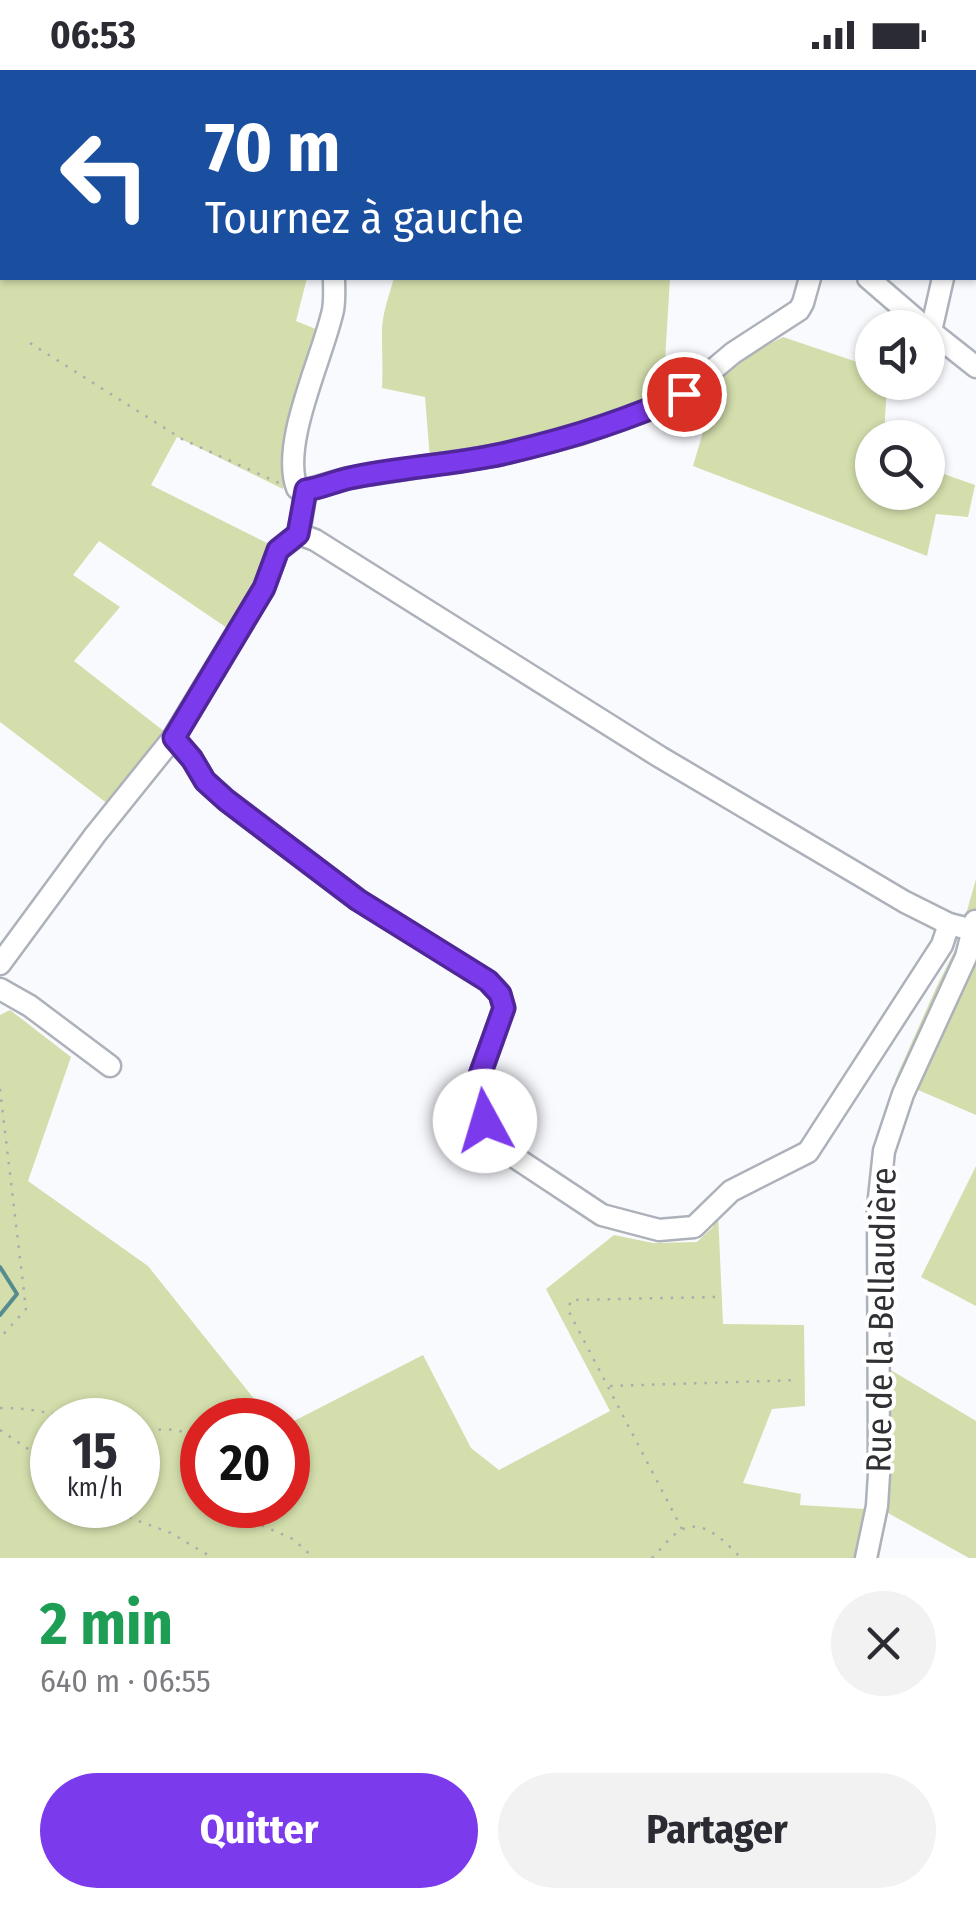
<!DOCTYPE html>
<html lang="fr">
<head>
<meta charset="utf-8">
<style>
	:root { --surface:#fff; --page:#f2f2f3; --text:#2b2b33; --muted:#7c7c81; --accent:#7c3aed }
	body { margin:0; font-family:"Fira Sans Condensed",sans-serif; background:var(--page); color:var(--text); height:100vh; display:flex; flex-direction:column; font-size:38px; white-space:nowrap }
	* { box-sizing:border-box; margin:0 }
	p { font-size:32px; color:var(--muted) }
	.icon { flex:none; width:55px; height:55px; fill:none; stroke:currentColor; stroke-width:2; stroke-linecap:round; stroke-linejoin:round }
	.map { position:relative; height:1488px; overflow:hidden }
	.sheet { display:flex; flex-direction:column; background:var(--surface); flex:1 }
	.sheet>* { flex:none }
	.guide { position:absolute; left:0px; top:0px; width:978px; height:210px; box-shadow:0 2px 8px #0004; background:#1a4fa0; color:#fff; overflow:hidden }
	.controls { position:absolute; left:855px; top:240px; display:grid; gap:20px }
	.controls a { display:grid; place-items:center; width:90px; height:90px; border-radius:50%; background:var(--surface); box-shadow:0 2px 8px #0004; font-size:50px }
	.speed { position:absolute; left:30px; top:1328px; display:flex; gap:20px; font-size:50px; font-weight:700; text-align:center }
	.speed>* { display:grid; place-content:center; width:130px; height:130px; border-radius:50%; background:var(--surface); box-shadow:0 2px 8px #0004; line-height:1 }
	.speed small { font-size:25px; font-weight:400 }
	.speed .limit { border:15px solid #d22; background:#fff; color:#111 }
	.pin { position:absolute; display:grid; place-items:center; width:85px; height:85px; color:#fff; margin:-42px; border:5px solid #fff; border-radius:50%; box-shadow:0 2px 10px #0007 }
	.me { position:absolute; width:110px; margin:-55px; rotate:354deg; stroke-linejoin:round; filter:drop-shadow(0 0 8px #0008) }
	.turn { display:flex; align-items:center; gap:35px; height:210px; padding:0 40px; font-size:45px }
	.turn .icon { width:130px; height:130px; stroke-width:2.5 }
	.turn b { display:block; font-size:70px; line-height:85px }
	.round { display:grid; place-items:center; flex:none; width:105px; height:105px; border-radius:52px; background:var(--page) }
	.overview { display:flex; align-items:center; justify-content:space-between; height:170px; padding:0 40px }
	h1 { font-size:60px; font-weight:700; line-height:75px; color:#1e9e55 }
	.button { display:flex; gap:20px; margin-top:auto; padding:20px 40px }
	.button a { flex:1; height:115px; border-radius:60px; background:var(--accent); color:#fff; font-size:40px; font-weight:700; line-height:115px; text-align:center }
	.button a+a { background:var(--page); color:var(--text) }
	.status { display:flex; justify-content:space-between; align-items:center; height:70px; padding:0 50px; background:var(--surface); direction:ltr }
	.status svg { height:28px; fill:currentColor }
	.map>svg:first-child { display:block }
</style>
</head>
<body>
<div class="status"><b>06:53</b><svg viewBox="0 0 49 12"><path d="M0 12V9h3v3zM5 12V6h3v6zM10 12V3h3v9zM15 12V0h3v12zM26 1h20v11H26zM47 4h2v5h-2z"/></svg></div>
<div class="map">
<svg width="976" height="1488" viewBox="0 0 976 1488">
	<rect width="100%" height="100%" fill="#f9fafe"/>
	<!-- green -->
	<g fill="#d3deac" fill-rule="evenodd">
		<path d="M 541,0 L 976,0 L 976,159 L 975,2 L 535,2 Z"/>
		<path d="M 2,168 L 2,208 L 307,208 L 296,251 L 323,262 L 291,361 L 283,419 L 177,367 L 151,415 L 275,477 L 227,558 L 99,471 L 73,505 L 120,537 L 74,591 L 165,662 L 112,737 L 0,652 L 0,170 Z"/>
		<path d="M 394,208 L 618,208 L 621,210 L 624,208 L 670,208 L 663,324 L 666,337 L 431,401 L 425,327 L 382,318 C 383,297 382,286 382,266 C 381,246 389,226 394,208 Z"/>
		<path d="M 783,267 L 872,297 L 872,312 L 887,313 L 884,367 L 872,368 L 872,422 L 928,422 L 928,385 L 942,390 L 941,403 L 975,415 L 968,447 L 936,444 L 927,486 L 693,396 L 715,322 L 700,317 L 740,289 Z"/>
		<path d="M 976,809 L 976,1045 L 895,1010 L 937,916 L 957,876 Z"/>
		<path d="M 10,940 L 71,987 L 28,1111 L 148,1196 L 271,1350 L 202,1350 L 202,1435 L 288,1435 L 288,1354 L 423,1285 L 471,1378 L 499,1400 L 610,1341 L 546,1219 L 614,1165 L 653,1173 L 697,1172 L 713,1157 L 718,1143 L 723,1254 L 804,1255 L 805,1336 L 772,1339 L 743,1413 L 801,1424 L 800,1435 L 882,1440 L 884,1296 L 976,1351 L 976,1488 L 969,1488 L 888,1443 L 879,1488 L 0,1488 L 0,945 ZM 52,1350 L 138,1350 L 138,1435 L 52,1435 Z"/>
		<path d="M 976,1096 L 976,1236 L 921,1207 Z"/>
	</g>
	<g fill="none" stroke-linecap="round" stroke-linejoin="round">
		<!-- stream -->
		<g stroke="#568c90" stroke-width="4">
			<path d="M 957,2 L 958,0"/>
			<path d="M 0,1197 L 17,1224 L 0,1245"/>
		</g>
		<!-- canal -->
		<g stroke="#66b3b8" stroke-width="14">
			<path d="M 325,0 L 336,2"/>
			<path d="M 792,0 L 792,2"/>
		</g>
		<defs>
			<g id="minor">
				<path d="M 818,2 L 818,0"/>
				<path d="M 975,169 L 976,169"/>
				<path d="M 334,208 C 334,218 335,229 333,240 C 323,287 280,373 297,418 L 306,420 L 348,408 L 499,385 L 580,364 L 645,341 L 684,324 L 733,283 L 799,240 L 803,233 L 810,208"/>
				<path d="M 868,208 L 926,258"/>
				<path d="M 928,259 L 976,297"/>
				<path d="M 931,261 L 943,208"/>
				<path d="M 299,464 L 315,470 L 660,687 L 905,832 L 949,854 L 973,860"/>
				<path d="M 173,668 L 192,689 L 205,711 L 226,730 L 358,830 L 488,911 L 500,924 L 504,938 L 476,1016 L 485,1051 L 513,1086 L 602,1145 L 659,1160 L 694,1157 L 731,1121 L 808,1082 L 942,875 L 949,854"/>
				<path d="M 0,894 L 95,765 L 173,668 L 264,518 L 278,480 L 299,464 L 306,420"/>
				<path d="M 0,919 L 30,936 L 110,996"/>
				<path d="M 866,1488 L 877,1436 L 879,1404 L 878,1137 L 884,1081 L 903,1024 L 966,887 L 975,851"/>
			</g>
			<g id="major">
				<path d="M 57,2 L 60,0"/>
				<path d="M 0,45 L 2,43"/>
			</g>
		</defs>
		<!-- minor casing -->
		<use href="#minor" stroke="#acb1ba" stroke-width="25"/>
		<!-- major casing -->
		<use href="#major" stroke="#acb1ba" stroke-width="30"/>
		<!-- path -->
		<g stroke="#aaacaf" stroke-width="2.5" stroke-dasharray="2.5 8" stroke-linecap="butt">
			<path d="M 30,273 L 182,369 L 281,414"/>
			<path d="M 0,1019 L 26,1239 L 0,1268"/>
			<path d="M 610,1316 L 798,1310"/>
			<path d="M 0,1338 C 26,1338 47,1341 71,1350"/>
			<path d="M 0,1360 L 52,1395"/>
			<path d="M 138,1364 C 159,1357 187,1356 202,1375"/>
			<path d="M 112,1435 L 133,1449 L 171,1463 L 213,1488"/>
			<path d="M 225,1435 L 245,1448 L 293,1469 L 314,1488"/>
			<path d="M 682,1459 L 568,1240 L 571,1230 L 715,1227"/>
			<path d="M 652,1488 C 661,1479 672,1464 683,1459 C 706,1449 727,1474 741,1488"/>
		</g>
		<!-- minor -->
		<use href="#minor" stroke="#fff" stroke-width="20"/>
		<!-- major -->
		<use href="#major" stroke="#fff" stroke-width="25"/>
	</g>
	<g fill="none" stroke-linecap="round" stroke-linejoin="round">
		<defs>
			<path id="route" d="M 485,1051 L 476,1016 L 504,938 L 500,924 L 488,911 L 358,830 L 226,730 L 205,711 L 192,689 L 174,668 L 264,518 L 278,480 L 298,464 L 306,420 C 321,418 335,411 350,408 C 400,397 452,395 502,384 C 564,370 626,351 684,324"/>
		</defs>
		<!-- route casing -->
		<use href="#route" stroke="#51269a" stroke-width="25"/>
		<!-- route -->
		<use href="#route" stroke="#7c3aed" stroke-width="18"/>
	</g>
	<g text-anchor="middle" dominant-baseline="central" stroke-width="8" stroke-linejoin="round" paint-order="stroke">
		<!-- street labels -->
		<g font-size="35" fill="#2f3134" stroke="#fff">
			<text transform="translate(881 1250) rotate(-89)">Rue de la Bellaudière</text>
		</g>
	</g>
</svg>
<div class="controls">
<a><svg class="icon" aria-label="sound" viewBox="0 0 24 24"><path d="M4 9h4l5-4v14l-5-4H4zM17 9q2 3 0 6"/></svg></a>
<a><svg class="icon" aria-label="search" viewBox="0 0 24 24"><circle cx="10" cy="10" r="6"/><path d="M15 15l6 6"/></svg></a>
</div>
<div class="speed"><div>15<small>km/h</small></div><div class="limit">20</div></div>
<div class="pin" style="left:684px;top:324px;background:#d93025"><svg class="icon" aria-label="arrive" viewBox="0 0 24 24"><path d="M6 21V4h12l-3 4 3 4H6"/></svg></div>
<svg class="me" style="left:485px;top:1051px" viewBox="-20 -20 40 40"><circle r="19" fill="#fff"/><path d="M0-13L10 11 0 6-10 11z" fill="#7c3aed"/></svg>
<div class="guide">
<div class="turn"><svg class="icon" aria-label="left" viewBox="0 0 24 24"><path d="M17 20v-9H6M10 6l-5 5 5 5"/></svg><div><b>70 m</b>Tournez à gauche</div></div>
</div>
</div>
<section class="sheet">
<div class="overview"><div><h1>2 min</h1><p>640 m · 06:55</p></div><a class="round"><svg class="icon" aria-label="close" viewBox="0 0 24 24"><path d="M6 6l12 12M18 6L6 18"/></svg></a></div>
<div class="button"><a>Quitter</a><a>Partager</a></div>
</section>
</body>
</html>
